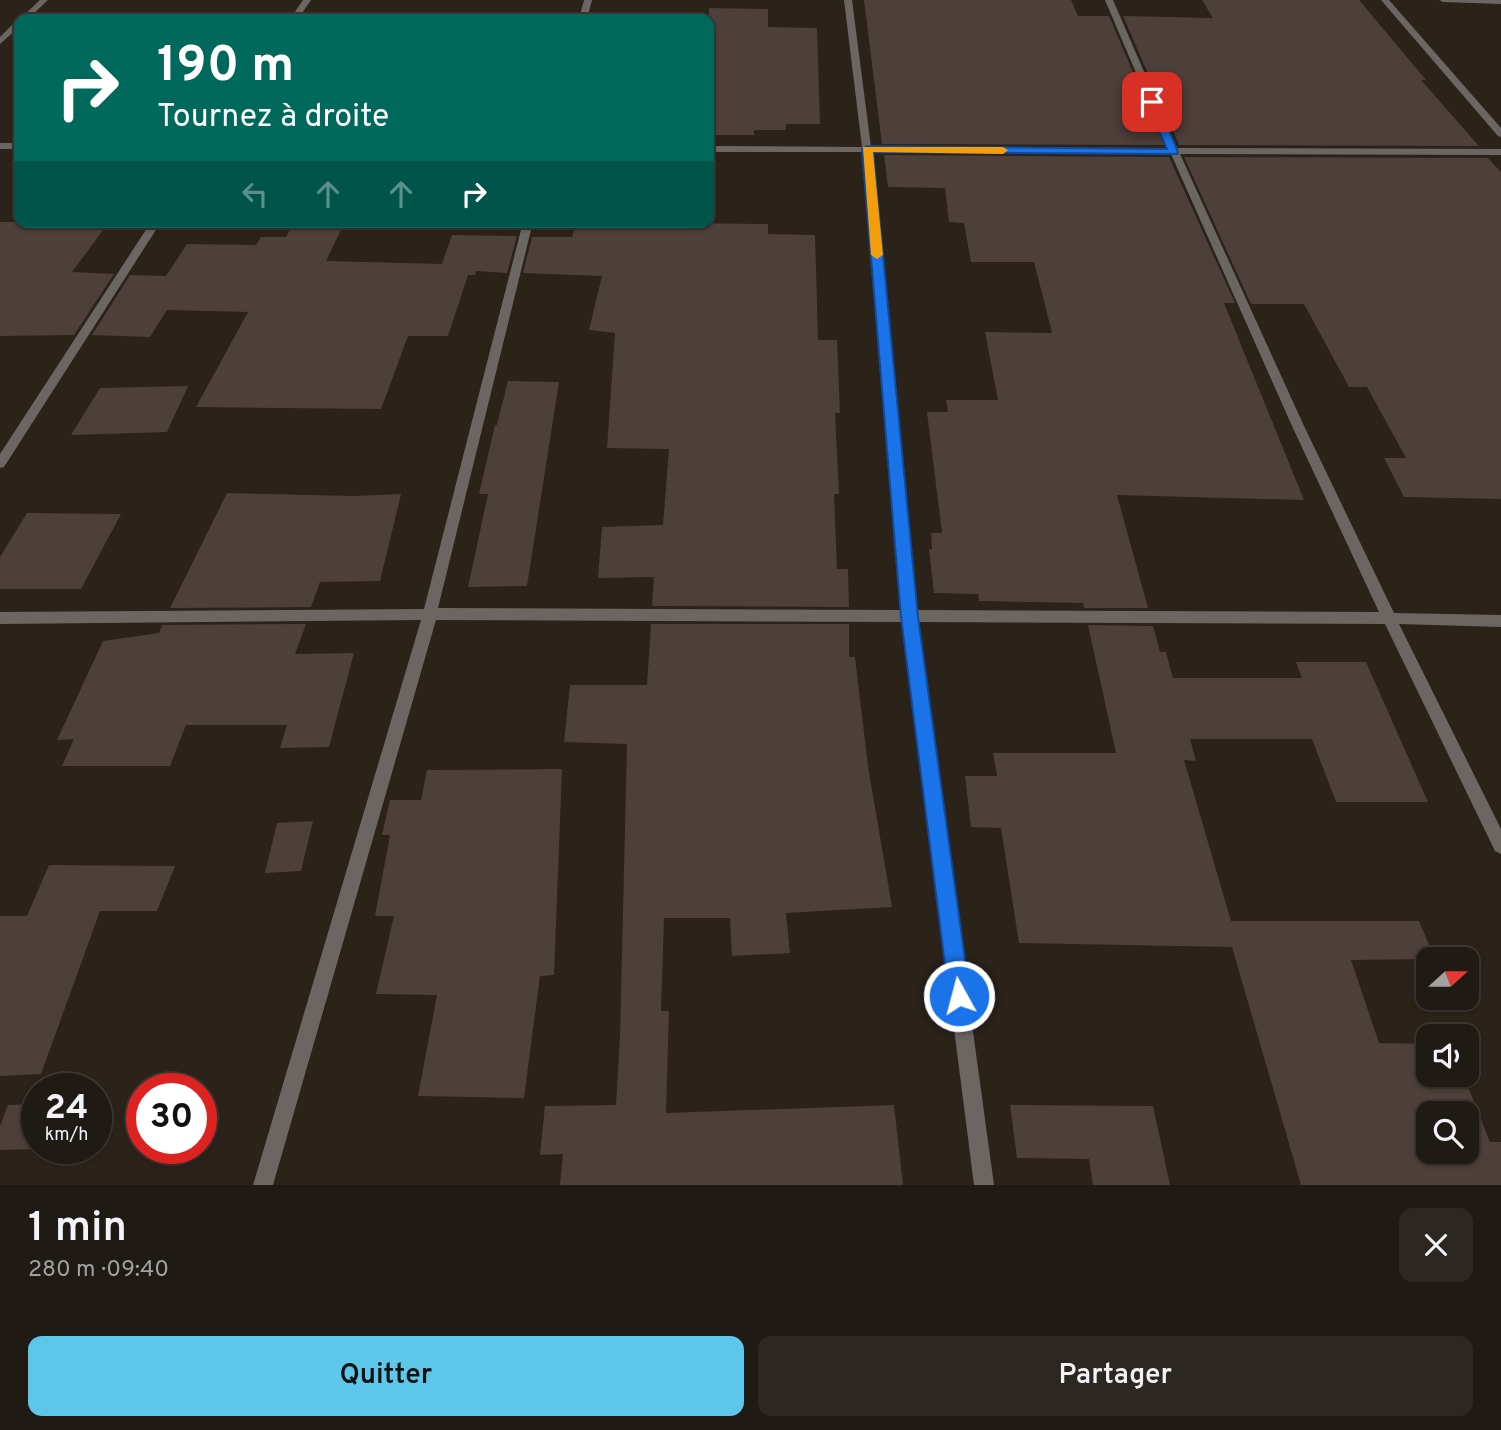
<!DOCTYPE html>
<html lang="fr">
<head>
<meta charset="utf-8">
<style>
	:root { --surface:#201a14; --page:#2d2722; --text:#f1f3f6; --muted:#a2a1a0; --line:#3d3834; --accent:#5cc7e8 }
	body { margin:0; font-family:Overpass,sans-serif; background:var(--page); color:var(--text); height:100vh; display:flex; flex-direction:column; font-size:26px; white-space:nowrap }
	* { box-sizing:border-box; margin:0 }
	p { font-size:23px; color:var(--muted) }
	.icon { flex:none; width:38px; height:38px; fill:none; stroke:currentColor; stroke-width:2; stroke-linecap:round; stroke-linejoin:round }
	.map { position:relative; height:1185px; overflow:hidden }
	.details { display:flex; flex-direction:column; background:var(--surface); flex:1 }
	.details>* { flex:none }
	.hud { position:absolute; left:14px; top:14px; width:700px; height:214px; border-radius:14px; box-shadow:0 2px 5px #0004,0 0 0 2px var(--line); background:#00695c; color:#fff; overflow:hidden }
	.needle { width:46px; rotate:69deg }
	.tools { position:absolute; left:1416px; top:947px; display:grid; gap:14px }
	.tools a { display:grid; place-items:center; width:63px; height:63px; border-radius:14px; background:var(--surface); box-shadow:0 2px 5px #0004,0 0 0 2px var(--line); font-size:35px }
	.speed { position:absolute; left:21px; top:1073px; display:flex; gap:14px; font-size:35px; font-weight:700; text-align:center }
	.speed>* { display:grid; place-content:center; width:91px; height:91px; border-radius:50%; background:var(--surface); box-shadow:0 2px 5px #0004,0 0 0 2px var(--line); line-height:1 }
	.speed small { font-size:18px; font-weight:400 }
	.speed .limit { border:10px solid #d22; background:#fff; color:#111 }
	.pin { position:absolute; display:grid; place-items:center; width:60px; height:60px; color:#fff; margin:-30px; border-radius:14px; box-shadow:0 4px 10px #0006 }
	.me { position:absolute; width:77px; margin:-38px; rotate:353deg; stroke-linejoin:round; filter:drop-shadow(0 0 5px #0008) }
	.turn { display:flex; align-items:center; gap:24px; height:147px; padding:0 28px; font-size:32px }
	.turn .icon { width:91px; height:91px; stroke-width:2.5 }
	.turn b { display:block; font-size:49px; line-height:60px }
	.lanes { display:flex; align-items:center; height:66px; padding:0 28px; background:#0003; justify-content:center; gap:35px; direction:ltr }
	.lanes .off { opacity:.35 }
	.round { display:grid; place-items:center; flex:none; width:74px; height:74px; border-radius:14px; background:var(--page) }
	.overview { display:flex; align-items:center; justify-content:space-between; height:119px; padding:0 28px }
	h1 { font-size:42px; font-weight:600; line-height:52px }
	.button { display:flex; gap:14px; margin-top:auto; padding:14px 28px }
	.button a { flex:1; height:80px; border-radius:14px; background:var(--accent); color:#111; font-size:28px; font-weight:600; line-height:80px; text-align:center }
	.button a+a { background:var(--page); color:var(--text) }
	.map>svg:first-child { display:block }
</style>
</head>
<body>
<div class="map">
<svg width="1501" height="1185" viewBox="0 0 1501 1185">
	<rect width="100%" height="100%" fill="#2b221a"/>
	<!-- building -->
	<g fill="#4d3f3a" fill-rule="evenodd">
		<path d="M 864,0 L 1071,0 L 1078,16 L 1109,16 L 1164,145 L 882,144 Z"/>
		<path d="M 1202,0 L 1359,0 L 1426,80 L 1421,80 L 1479,146 L 1179,145 L 1123,16 L 1213,18 Z"/>
		<path d="M 709,8 L 768,9 L 768,27 L 817,28 L 820,124 L 786,124 L 786,130 L 754,130 L 754,135 L 709,135 Z"/>
		<path d="M 884,155 L 1169,157 L 1235,303 L 1224,303 L 1304,500 L 1117,495 L 1148,608 L 1084,608 L 1083,603 L 979,601 L 978,594 L 934,593 L 929,549 L 932,549 L 931,533 L 942,533 L 927,412 L 948,412 L 946,400 L 998,400 L 985,332 L 1052,333 L 1034,262 L 971,262 L 964,223 L 949,222 L 945,188 L 888,187 Z"/>
		<path d="M 1184,157 L 1488,158 L 1501,172 L 1501,499 L 1404,497 L 1384,458 L 1406,458 L 1367,387 L 1349,387 L 1304,304 L 1251,304 Z"/>
		<path d="M 0,222 L 109,222 L 72,272 L 114,274 L 74,335 L 0,336 Z"/>
		<path d="M 293,222 L 345,222 L 326,261 L 442,264 L 452,235 L 517,236 L 507,273 L 476,271 L 475,275 L 468,275 L 448,336 L 408,336 L 381,409 L 196,407 L 248,312 L 167,310 L 150,337 L 92,335 L 130,275 L 166,276 L 187,244 L 256,245 L 261,237 L 286,237 Z"/>
		<path d="M 576,222 L 768,224 L 768,234 L 815,235 L 818,340 L 837,340 L 840,413 L 835,413 L 839,494 L 834,494 L 837,569 L 848,569 L 849,607 L 652,606 L 654,577 L 598,578 L 602,527 L 663,525 L 669,449 L 607,448 L 615,333 L 589,330 L 602,276 L 523,273 L 532,237 L 572,237 Z"/>
		<path d="M 508,381 L 559,382 L 527,586 L 468,587 L 488,494 L 479,494 L 495,425 L 497,425 Z"/>
		<path d="M 188,386 L 167,432 L 71,435 L 100,388 Z"/>
		<path d="M 227,493 L 354,496 L 401,494 L 380,581 L 320,582 L 311,607 L 170,608 Z"/>
		<path d="M 27,513 L 121,514 L 81,589 L 0,589 L 0,557 Z"/>
		<path d="M 306,624 L 295,654 L 354,653 L 329,747 L 280,748 L 287,725 L 186,725 L 170,766 L 62,766 L 74,739 L 57,740 L 103,641 L 159,633 L 162,625 Z"/>
		<path d="M 651,624 L 849,624 L 849,657 L 855,657 L 868,766 L 892,907 L 786,913 L 790,953 L 732,956 L 730,918 L 664,918 L 661,1011 L 669,1011 L 666,1113 L 894,1105 L 903,1185 L 560,1185 L 563,1154 L 540,1155 L 545,1106 L 616,1105 L 620,1037 L 627,744 L 564,742 L 570,685 L 647,685 Z"/>
		<path d="M 1088,625 L 1153,626 L 1160,652 L 1166,652 L 1173,678 L 1302,678 L 1296,662 L 1366,662 L 1428,802 L 1336,802 L 1312,739 L 1190,739 L 1196,761 L 1184,760 L 1231,921 L 1419,921 L 1435,959 L 1351,960 L 1379,1043 L 1428,1044 L 1428,1074 L 1463,1074 L 1490,1142 L 1501,1142 L 1501,1185 L 1301,1185 L 1232,947 L 1019,943 L 1001,828 L 971,827 L 965,776 L 997,776 L 993,753 L 1116,753 ZM 1428,1113 L 1466,1113 L 1466,1152 L 1428,1152 Z"/>
		<path d="M 562,769 L 554,975 L 540,976 L 524,1098 L 418,1096 L 437,995 L 376,994 L 394,916 L 375,916 L 390,835 L 382,835 L 390,800 L 421,800 L 427,770 Z"/>
		<path d="M 313,821 L 301,871 L 265,873 L 277,823 Z"/>
		<path d="M 49,865 L 175,866 L 157,911 L 100,911 L 41,1074 L 0,1076 L 0,916 L 27,916 Z"/>
		<path d="M 37,1104 L 37,1148 L 73,1148 L 0,1150 L 0,1126 L 8,1105 Z"/>
		<path d="M 1010,1105 L 1153,1106 L 1170,1185 L 1093,1185 L 1089,1159 L 1017,1158 Z"/>
	</g>
	<g fill="none" stroke-linecap="round" stroke-linejoin="round">
		<!-- street -->
		<g fill="#6c6663" fill-rule="evenodd">
			<path d="M 40,0 L 48,0 L 28,19 L 20,19 Z"/>
			<path d="M 303,0 L 311,0 L 298,19 L 290,19 Z"/>
			<path d="M 584,0 L 592,0 L 587,19 L 579,19 Z"/>
			<path d="M 844,0 L 852,0 L 871,147 L 1168,148 L 1105,0 L 1113,0 L 1177,148 L 1501,149 L 1501,155 L 1180,154 L 1304,426 L 1394,613 L 1501,615 L 1501,627 L 1399,624 L 1501,829 L 1501,854 L 1495,851 L 1385,624 L 917,622 L 994,1185 L 974,1185 L 902,622 L 436,620 L 273,1185 L 253,1185 L 421,620 L 0,624 L 0,612 L 424,609 L 523,222 L 533,222 L 438,608 L 901,610 L 863,152 L 709,152 L 709,146 L 862,147 ZM 872,152 L 1171,154 L 1292,426 L 1379,612 L 916,610 Z"/>
			<path d="M 1381,0 L 1389,0 L 1501,128 L 1501,137 L 1498,136 Z"/>
			<path d="M 1439,0 L 1501,0 L 1501,4 L 1443,2 Z"/>
			<path d="M 16,21 L 19,21 L 19,27 L 0,44 L 0,37 Z"/>
			<rect x="0" y="143" width="19" height="6"/>
			<path d="M 151,222 L 161,222 L 4,467 L 0,468 L 0,454 Z"/>
		</g>
	</g>
	<!-- route -->
	<path fill="#1a73e8" stroke="#114b97" stroke-width="2" d="M 1152,99 L 1157,102 L 1178,152 L 1177,154 L 873,152 L 918,617 L 970,996 L 967,1003 L 959,1006 L 952,1003 L 949,996 L 901,617 L 862,149 L 867,146 L 1167,149 L 1147,102 Z"/>
	<!-- slow -->
	<path fill="#f59e0b" d="M 863,147 L 1003,147 L 1008,150 L 1003,154 L 873,152 L 883,255 L 877,259 L 871,255 Z"/>
</svg>
<div class="tools">
<a><svg class="needle" viewBox="-14 -14 28 28"><path d="M0-13l5 13h-10z" fill="#e53935"/><path d="M0 13l5-13h-10z" fill="#a2a1a0"/></svg></a>
<a><svg class="icon" aria-label="sound" viewBox="0 0 24 24"><path d="M4 9h4l5-4v14l-5-4H4zM17 9q2 3 0 6"/></svg></a>
<a><svg class="icon" aria-label="search" viewBox="0 0 24 24"><circle cx="10" cy="10" r="6"/><path d="M15 15l6 6"/></svg></a>
</div>
<div class="speed"><div>24<small>km/h</small></div><div class="limit">30</div></div>
<div class="pin" style="left:1152px;top:102px;background:#d93025"><svg class="icon" aria-label="arrive" viewBox="0 0 24 24"><path d="M6 21V4h12l-3 4 3 4H6"/></svg></div>
<svg class="me" style="left:959px;top:996px" viewBox="-20 -20 40 40"><circle r="17" fill="#1a73e8" stroke="#fff" stroke-width="3"/><path d="M0-11L8 9 0 5-8 9z" fill="#fff"/></svg>
<div class="hud">
<div class="turn"><svg class="icon" aria-label="right" viewBox="0 0 24 24"><path d="M7 20v-9h11M14 6l5 5-5 5"/></svg><div><b>190 m</b>Tournez à droite</div></div>
<div class="lanes"><svg class="icon off" aria-label="left" viewBox="0 0 24 24"><path d="M17 20v-9H6M10 6l-5 5 5 5"/></svg><svg class="icon off" aria-label="ahead" viewBox="0 0 24 24"><path d="M12 20V5M6 11l6-6 6 6"/></svg><svg class="icon off" aria-label="ahead" viewBox="0 0 24 24"><path d="M12 20V5M6 11l6-6 6 6"/></svg><svg class="icon" aria-label="right" viewBox="0 0 24 24"><path d="M7 20v-9h11M14 6l5 5-5 5"/></svg></div>
</div>
</div>
<section class="details">
<div class="overview"><div><h1>1 min</h1><p>280 m · 09:40</p></div><a class="round"><svg class="icon" aria-label="close" viewBox="0 0 24 24"><path d="M6 6l12 12M18 6L6 18"/></svg></a></div>
<div class="button"><a>Quitter</a><a>Partager</a></div>
</section>
</body>
</html>
